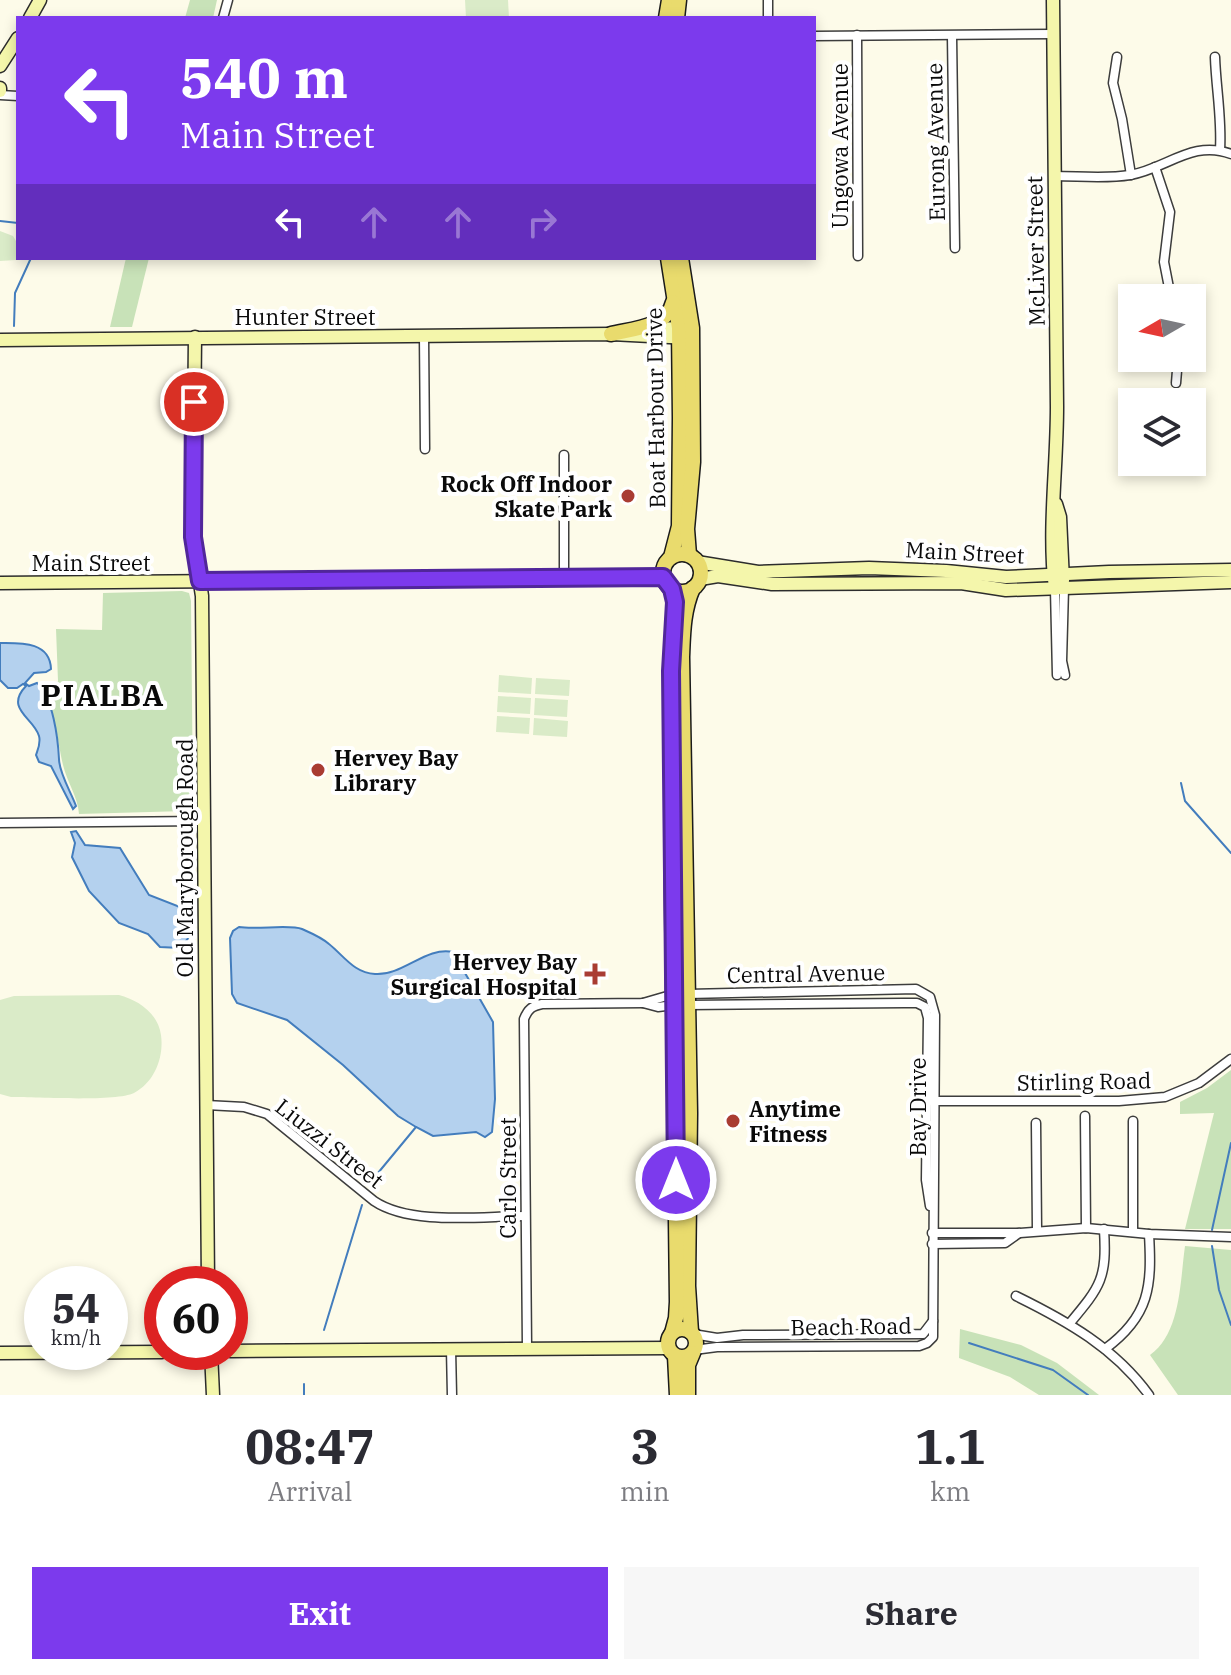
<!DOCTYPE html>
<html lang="en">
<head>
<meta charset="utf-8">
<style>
	:root { --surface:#fff; --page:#f7f7f7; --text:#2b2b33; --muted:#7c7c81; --accent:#7c3aed }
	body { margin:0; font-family:"IBM Plex Serif",serif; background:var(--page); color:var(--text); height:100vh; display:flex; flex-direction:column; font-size:30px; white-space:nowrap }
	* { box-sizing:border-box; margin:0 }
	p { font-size:26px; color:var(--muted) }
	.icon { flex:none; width:44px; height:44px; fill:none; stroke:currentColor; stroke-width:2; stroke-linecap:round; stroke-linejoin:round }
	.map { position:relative; height:1395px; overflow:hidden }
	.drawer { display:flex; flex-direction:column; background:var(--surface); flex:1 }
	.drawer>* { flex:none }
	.top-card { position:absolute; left:16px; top:16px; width:800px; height:244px; border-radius:0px; box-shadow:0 4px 12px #0003; background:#7c3aed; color:#fff; overflow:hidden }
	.needle { width:52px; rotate:261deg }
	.fabs { position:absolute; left:1118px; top:284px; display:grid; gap:16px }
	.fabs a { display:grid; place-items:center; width:88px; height:88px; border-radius:0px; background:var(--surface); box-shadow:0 4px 12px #0003; font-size:40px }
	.speed { position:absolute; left:24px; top:1266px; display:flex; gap:16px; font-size:40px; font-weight:700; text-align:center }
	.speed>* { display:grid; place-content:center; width:104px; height:104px; border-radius:50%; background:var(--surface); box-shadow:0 4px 12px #0003; line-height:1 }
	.speed small { font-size:20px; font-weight:400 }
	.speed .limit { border:12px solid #d22; background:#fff; color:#111 }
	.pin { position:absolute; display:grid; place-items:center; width:68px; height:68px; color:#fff; margin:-34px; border:4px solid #fff; border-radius:50%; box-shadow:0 2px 8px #0007 }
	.me { position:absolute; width:88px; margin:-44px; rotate:0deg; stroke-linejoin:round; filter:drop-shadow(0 0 6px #0008) }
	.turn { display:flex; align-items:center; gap:28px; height:168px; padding:0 32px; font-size:36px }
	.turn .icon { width:104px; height:104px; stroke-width:2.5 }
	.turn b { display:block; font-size:56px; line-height:68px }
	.lanes { display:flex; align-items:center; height:76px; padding:0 32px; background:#0003; justify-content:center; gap:40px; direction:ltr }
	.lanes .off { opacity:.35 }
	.eta { display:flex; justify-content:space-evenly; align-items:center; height:136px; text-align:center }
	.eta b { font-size:48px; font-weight:700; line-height:56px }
	.button { display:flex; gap:16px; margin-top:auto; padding:16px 32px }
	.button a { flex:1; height:92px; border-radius:0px; background:var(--accent); color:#fff; font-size:32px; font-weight:700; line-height:92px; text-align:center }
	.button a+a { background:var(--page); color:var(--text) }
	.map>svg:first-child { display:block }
</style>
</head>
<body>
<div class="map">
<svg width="1231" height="1395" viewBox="0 0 1231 1395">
	<rect width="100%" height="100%" fill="#fdfbe9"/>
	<!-- green -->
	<g fill="#c8e2b8">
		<path d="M 190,0 L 217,0 L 213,18 L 185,18 Z"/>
		<path d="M 126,258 L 149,258 L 132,327 L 110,327 Z"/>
		<path d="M 182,591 L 189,593 L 191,601 L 193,803 L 185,811 L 79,814 C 78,797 67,782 63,765 C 57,738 55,709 41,685 L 55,688 L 58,681 L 56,629 L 102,630 L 103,593 Z"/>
		<path d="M 1231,1070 L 1231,1229 L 1185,1229 L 1214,1113 L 1180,1114 L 1180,1102 L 1207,1088 Z"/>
		<path d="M 1185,1246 L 1231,1250 L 1231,1395 L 1178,1395 L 1150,1355 C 1181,1333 1180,1281 1185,1246 Z"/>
		<path d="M 960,1329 L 1021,1345 L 1057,1363 L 1099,1395 L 1039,1395 L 1010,1377 L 959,1358 Z"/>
	</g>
	<!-- pitch -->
	<g fill="#daebc8">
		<path d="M 465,0 L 508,0 L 509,18 L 466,18 Z"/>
		<path d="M 0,231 L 13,236 L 16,241 L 16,260 L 0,261 Z"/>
		<path d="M 499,675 L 532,678 L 531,694 L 498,692 Z"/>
		<path d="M 536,678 L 570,680 L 569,696 L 535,694 Z"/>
		<path d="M 498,696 L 531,698 L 530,714 L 497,712 Z"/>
		<path d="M 535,698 L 568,700 L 567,717 L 534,715 Z"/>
		<path d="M 497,716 L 530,718 L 529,734 L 496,732 Z"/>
		<path d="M 534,718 L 568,721 L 567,737 L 533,735 Z"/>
		<path d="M 119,995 C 138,1000 158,1013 161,1035 C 164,1057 155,1082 134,1093 C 115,1102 36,1097 11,1097 L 0,1094 L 0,1000 L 14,996 Z"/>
	</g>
	<!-- water -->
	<g fill="#b4d1ee" stroke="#437dbd" stroke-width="2">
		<path d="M 0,643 C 20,643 50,641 51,669 L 46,672 L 34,673 L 25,683 L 29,686 L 37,683 C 53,697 58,739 59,759 C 59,773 71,792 76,806 L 73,809 L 51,766 L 39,762 L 36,755 C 38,749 41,743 39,736 C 34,718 4,709 26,686 L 23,684 L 17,688 L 8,688 L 0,680 Z"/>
		<path d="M 76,831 L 85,845 L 120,848 L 149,895 L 180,907 L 191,935 L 180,948 L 160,947 L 148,934 L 119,923 L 89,891 L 72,857 L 75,843 L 71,832 Z"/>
		<path d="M 239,927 C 256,930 290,924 302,929 C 311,933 321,937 329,944 C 344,956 354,973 375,974 C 403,976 426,946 453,952 L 493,1022 L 495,1099 L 492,1132 L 485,1137 L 476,1132 L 433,1136 L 416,1127 L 398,1116 L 343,1065 L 287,1020 L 237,1003 L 232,994 L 230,938 L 233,931 Z"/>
	</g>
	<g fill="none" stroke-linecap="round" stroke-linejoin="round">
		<!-- stream -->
		<g stroke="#437dbd" stroke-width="2">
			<path d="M 0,221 L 18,223"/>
			<path d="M 14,326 L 15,293 L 31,258"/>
			<path d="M 1181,783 L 1185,801 L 1231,853"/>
			<path d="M 373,1179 L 416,1127"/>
			<path d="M 1212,1230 L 1231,1143"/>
			<path d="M 1212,1246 L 1219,1290 L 1231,1325"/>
			<path d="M 324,1330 L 362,1205"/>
			<path d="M 969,1343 L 1053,1370 L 1088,1395"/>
			<path d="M 304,1384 L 304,1395"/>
		</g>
		<defs>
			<g id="street">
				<path d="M 768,0 L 768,18"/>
				<path d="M 223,18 L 228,0"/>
				<path d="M 857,35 L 858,256"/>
				<path d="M 814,36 L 1053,34"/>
				<path d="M 952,36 L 955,248"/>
				<path d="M 1117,57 L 1113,83 L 1122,119 L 1131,175"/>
				<path d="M 1215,57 C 1216,88 1222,118 1220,150"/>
				<path d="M 0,95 L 18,96"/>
				<path d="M 1155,167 L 1170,212 L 1164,262 L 1171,298"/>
				<path d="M 1054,176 C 1079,176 1106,179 1130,175 C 1166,169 1193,139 1231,154"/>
				<path d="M 424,336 L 425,449"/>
				<path d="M 1176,383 L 1178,358"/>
				<path d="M 564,455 L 564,578"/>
				<path d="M 1064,588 L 1062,661 L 1065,675"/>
				<path d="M 1055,589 L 1057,675"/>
				<path d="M 0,823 L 203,821"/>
				<path d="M 688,994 L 916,989 L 930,997 L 935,1015 L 933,1337 L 927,1343 L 919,1346 L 717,1347 L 694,1350"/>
				<path d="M 643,1003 L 658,1007 L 674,1005"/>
				<path d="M 688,1005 L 904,1003 L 917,1003 L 925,1007 L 928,1018 L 926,1180 L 930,1206"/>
				<path d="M 932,1101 L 1119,1101 L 1165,1097 L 1199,1083 L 1231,1059"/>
				<path d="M 206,1105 L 244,1107 L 267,1114 L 374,1201 C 411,1226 482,1216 525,1216"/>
				<path d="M 1085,1116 L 1086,1228"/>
				<path d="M 1036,1123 L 1037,1230"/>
				<path d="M 1133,1232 L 1133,1121"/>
				<path d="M 932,1233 L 1020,1233 L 1086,1228 L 1149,1234 L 1231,1237"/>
				<path d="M 932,1244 L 1005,1243 L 1019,1233"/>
				<path d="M 1016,1296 C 1067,1321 1115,1348 1149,1395"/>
				<path d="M 1070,1323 C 1101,1286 1107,1278 1104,1229"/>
				<path d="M 693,1334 L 717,1338 L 743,1335 L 923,1334 L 933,1321"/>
				<path d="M 527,1347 L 524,1019 C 528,1009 532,1006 542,1004 L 643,1003 L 674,994"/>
				<path d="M 451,1349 L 452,1395"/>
				<path d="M 1105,1349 C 1150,1316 1152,1286 1149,1234"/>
			</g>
			<g id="secondary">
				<path d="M 1053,0 C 1054,136 1056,271 1057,407 C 1057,468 1048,528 1055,589"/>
				<path d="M 30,18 L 40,0"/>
				<path d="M 0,66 L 18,38"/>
				<path d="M 0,88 L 0,91"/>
				<path d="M 645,329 L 687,328"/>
				<path d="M 195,337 L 193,537 L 202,596 L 208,1284"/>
				<path d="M 0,340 L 611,334 L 689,338"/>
				<path d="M 1056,504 L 1060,517 L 1063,581"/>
				<path d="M 697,562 L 758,572 L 869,568 L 946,571 L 1006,577 L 1109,572 L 1231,570"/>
				<path d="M 700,579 L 718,576 L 772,584 L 961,583 L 1006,590 L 1231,582"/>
				<path d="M 0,583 L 663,577"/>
				<path d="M 230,1351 L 668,1348"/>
				<path d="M 211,1352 L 213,1395"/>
				<path d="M 0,1353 L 162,1352"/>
			</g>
			<g id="primary">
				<path d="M 666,18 L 669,0"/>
				<path d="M 677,18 L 679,0"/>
				<path d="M 668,258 L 679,328 L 680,418 L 679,526 L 671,557"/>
				<path d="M 681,258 L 692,328 L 693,462 L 687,529 L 689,555"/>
				<path d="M 611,334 C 632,329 668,327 673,302"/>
				<circle cx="682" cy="573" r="19"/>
				<circle cx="682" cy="1343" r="14"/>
				<path d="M 691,1332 L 688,1286 L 690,1113 L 682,657 C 683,633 683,611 693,588"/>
				<path d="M 672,1333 L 676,1318 L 677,1302 L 672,892 L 671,671 L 675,602 L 672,589"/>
				<path d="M 675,1356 L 677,1395"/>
				<path d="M 688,1395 L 688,1365 L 693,1353"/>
			</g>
		</defs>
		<!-- street casing -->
		<use href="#street" stroke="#3d3d3d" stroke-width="11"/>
		<!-- secondary casing -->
		<use href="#secondary" stroke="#2c2c2c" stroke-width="15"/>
		<!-- primary casing -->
		<use href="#primary" stroke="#1b1b1b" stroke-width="17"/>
		<!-- street -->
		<use href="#street" stroke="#fff" stroke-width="8"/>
		<!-- secondary -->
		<use href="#secondary" stroke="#f4f6ab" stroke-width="12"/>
		<!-- primary -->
		<use href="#primary" stroke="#e9db6d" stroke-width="14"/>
	</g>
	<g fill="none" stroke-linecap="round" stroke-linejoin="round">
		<defs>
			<path id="route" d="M 194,402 L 193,537 L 200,581 L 663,577 L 672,589 L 675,602 L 671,671 L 676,1180"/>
		</defs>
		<!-- route casing -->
		<use href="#route" stroke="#51269a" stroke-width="20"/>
		<!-- route -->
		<use href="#route" stroke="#7c3aed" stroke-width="14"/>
	</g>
	<!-- markers -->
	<g fill="#a93c33" stroke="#fff" stroke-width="3">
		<circle cx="628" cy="496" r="8"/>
		<circle cx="318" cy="770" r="8"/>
		<path d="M591 962h8v8h8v8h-8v8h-8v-8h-8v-8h8z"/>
		<circle cx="733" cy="1121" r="8"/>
	</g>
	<g text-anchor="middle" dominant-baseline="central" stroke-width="8" stroke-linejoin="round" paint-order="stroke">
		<!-- street labels -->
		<g font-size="22" fill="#0a0a0a" stroke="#fff">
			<text transform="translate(935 142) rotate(-91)">Eurong Avenue</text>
			<text transform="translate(839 146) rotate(-90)">Ungowa Avenue</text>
			<text transform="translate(1035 251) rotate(-91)">McLiver Street</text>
			<text x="305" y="316">Hunter Street</text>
			<text transform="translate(655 408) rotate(-91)">Boat Harbour Drive</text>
			<text transform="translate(965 552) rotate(3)">Main Street</text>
			<text x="91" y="562">Main Street</text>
			<text transform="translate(184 858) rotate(-90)">Old Maryborough Road</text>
			<text transform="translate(806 973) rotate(-1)">Central Avenue</text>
			<text transform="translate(1084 1081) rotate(-1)">Stirling Road</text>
			<text transform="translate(917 1107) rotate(-90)">Bay Drive</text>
			<text transform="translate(330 1143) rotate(38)">Liuzzi Street</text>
			<text transform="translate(507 1178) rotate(-90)">Carlo Street</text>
			<text transform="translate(851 1326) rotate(-1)">Beach Road</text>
		</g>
		<!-- poi labels -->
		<g font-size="22" font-weight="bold" fill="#0a0a0a" stroke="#fff" text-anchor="end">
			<text x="612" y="483">Rock Off Indoor<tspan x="612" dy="25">Skate Park</tspan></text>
			<text x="334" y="757" text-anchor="start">Hervey Bay<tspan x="334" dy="25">Library</tspan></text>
			<text x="577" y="961">Hervey Bay<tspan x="577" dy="25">Surgical Hospital</tspan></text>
			<text x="749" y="1108" text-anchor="start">Anytime<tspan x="749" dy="25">Fitness</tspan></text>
		</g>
		<!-- district labels -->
		<g font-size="30" font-weight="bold" letter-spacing="2" fill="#0a0a0a" stroke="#fff">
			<text x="103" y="694">PIALBA</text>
		</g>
	</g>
</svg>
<div class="fabs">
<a><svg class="needle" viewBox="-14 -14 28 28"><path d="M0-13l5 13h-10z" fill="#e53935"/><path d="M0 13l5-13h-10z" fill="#7c7c81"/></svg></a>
<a><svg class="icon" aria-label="layers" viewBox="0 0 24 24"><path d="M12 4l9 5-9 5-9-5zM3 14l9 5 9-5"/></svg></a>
</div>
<div class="speed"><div>54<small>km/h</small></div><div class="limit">60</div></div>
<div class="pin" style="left:194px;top:402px;background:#d93025"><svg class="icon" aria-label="arrive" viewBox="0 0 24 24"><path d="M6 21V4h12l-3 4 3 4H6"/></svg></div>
<svg class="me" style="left:676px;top:1180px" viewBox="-20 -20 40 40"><circle r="17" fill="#7c3aed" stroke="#fff" stroke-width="3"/><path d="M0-11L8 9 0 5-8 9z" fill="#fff"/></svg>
<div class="top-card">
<div class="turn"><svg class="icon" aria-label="left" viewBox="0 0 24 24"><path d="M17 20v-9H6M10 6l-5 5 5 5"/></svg><div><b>540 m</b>Main Street</div></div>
<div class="lanes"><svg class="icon" aria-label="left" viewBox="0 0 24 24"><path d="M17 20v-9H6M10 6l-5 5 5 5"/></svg><svg class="icon off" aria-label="ahead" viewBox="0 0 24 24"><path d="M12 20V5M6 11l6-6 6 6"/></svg><svg class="icon off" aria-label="ahead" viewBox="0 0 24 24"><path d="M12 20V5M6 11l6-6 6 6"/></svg><svg class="icon off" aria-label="right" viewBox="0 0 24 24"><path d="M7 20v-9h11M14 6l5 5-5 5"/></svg></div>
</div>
</div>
<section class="drawer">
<div class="eta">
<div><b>08:47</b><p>Arrival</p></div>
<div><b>3</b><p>min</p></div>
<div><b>1.1</b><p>km</p></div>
</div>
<div class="button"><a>Exit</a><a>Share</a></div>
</section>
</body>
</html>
